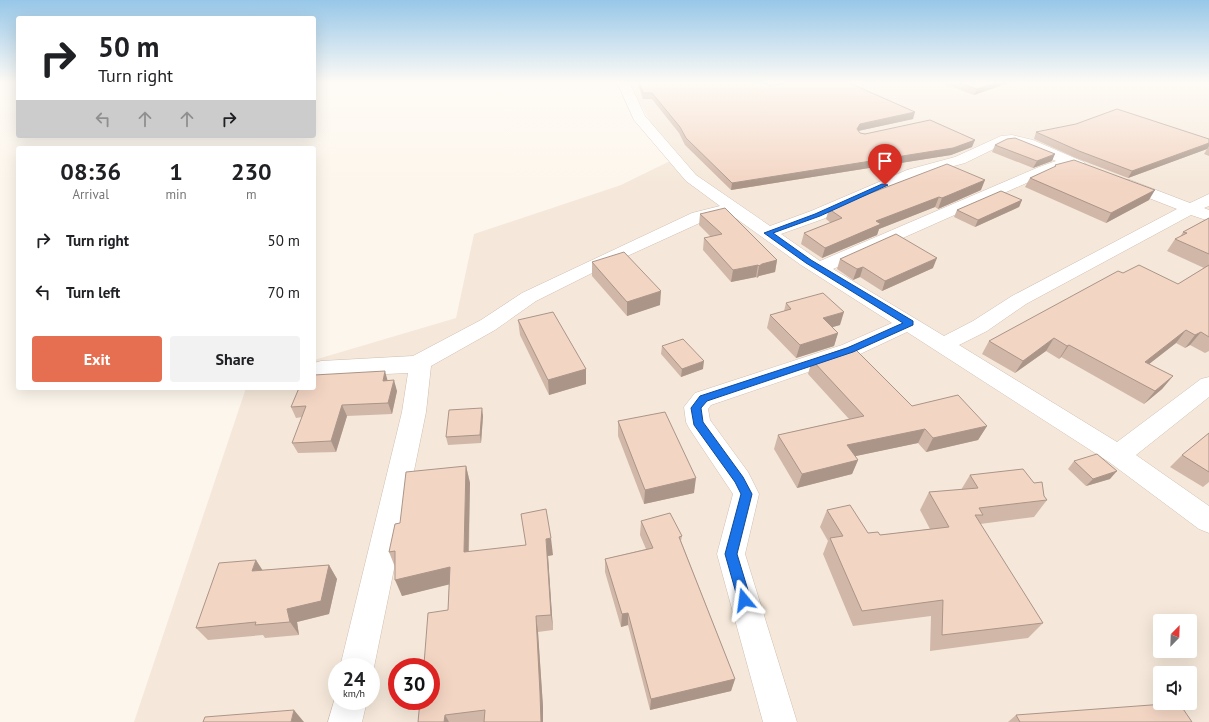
<!DOCTYPE html>
<html lang="en">
<head>
<meta charset="utf-8">
<style>
	:root { --surface:#fff; --page:#f2f2f2; --text:#202124; --muted:#757577; --accent:#e76f51 }
	body { margin:0; font-family:"PT Sans",sans-serif; background:var(--page); color:var(--text); height:100vh; display:flex; flex-direction:column; font-size:15px; white-space:nowrap }
	* { box-sizing:border-box; margin:0 }
	p { font-size:13px; color:var(--muted) }
	.icon { flex:none; width:22px; height:22px; fill:none; stroke:currentColor; stroke-width:2; stroke-linecap:round; stroke-linejoin:round }
	.map { position:relative; flex:1; overflow:hidden }
	.side { position:absolute; left:16px; top:146px; width:300px; height:244px; display:flex; flex-direction:column; background:var(--surface); border-radius:4px; box-shadow:0 4px 16px #0002 }
	.side>* { flex:none }
	.banner { position:absolute; left:16px; top:16px; width:300px; height:122px; border-radius:4px; box-shadow:0 4px 16px #0002; background:#fff; color:var(--text); overflow:hidden }
	.needle { width:26px; rotate:23deg }
	.fabs { position:absolute; left:1153px; top:614px; display:grid; gap:8px }
	.fabs a { display:grid; place-items:center; width:44px; height:44px; border-radius:4px; background:var(--surface); box-shadow:0 4px 16px #0002; font-size:20px }
	.speed { position:absolute; left:328px; top:658px; display:flex; gap:8px; font-size:20px; font-weight:700; text-align:center }
	.speed>* { display:grid; place-content:center; width:52px; height:52px; border-radius:50%; background:var(--surface); box-shadow:0 4px 16px #0002; line-height:1 }
	.speed small { font-size:10px; font-weight:400 }
	.speed .limit { border:6px solid #d22; background:#fff; color:#111 }
	.pin { position:absolute; display:grid; place-items:center; width:34px; height:34px; color:#fff; margin:-41px -17px; border-radius:50% 50% 50% 0; rotate:-45deg; box-shadow:0 0 4px #0007 }
	.pin .icon { rotate:45deg }
	.me { position:absolute; width:44px; margin:-22px; rotate:344deg; stroke-linejoin:round; filter:drop-shadow(0 0 3px #0008) }
	.turn { display:flex; align-items:center; gap:14px; height:84px; padding:0 16px; font-size:18px }
	.turn .icon { width:52px; height:52px; stroke-width:2.5 }
	.turn b { display:block; font-size:28px; line-height:34px }
	.lanes { display:flex; align-items:center; height:38px; padding:0 16px; background:#0003; justify-content:center; gap:20px; direction:ltr }
	.lanes .off { opacity:.35 }
	.eta { display:flex; justify-content:space-evenly; align-items:center; height:68px; text-align:center }
	.eta b { font-size:24px; font-weight:800; line-height:28px }
	.cta { display:flex; gap:8px; margin-top:auto; padding:8px 16px }
	.cta a { flex:1; height:46px; border-radius:4px; background:var(--accent); color:#fff; font-size:16px; font-weight:800; line-height:46px; text-align:center }
	.cta a+a { background:var(--page); color:var(--text) }
	ul { padding:0; list-style:none }
	li { display:flex; align-items:center; gap:12px; height:52px; padding:0 16px }
	li div { flex:1 }
	li b { display:block; font-size:15px }
	li em { font-style:normal }
	.map>svg:first-child { display:block }
</style>
</head>
<body>
<div class="map">
<svg width="1209" height="722" viewBox="0 0 1209 722">
	<rect width="100%" height="100%" fill="#fdf6ec"/>
	<!-- residential -->
	<path fill="#f5e8da" fill-rule="evenodd" d="M 628,82 L 1209,82 L 1209,722 L 134,722 L 246,388 L 314,388 L 314,360 L 456,318 L 474,234 L 621,185 L 672,160 ZM 1160,621 L 1190,621 L 1190,651 L 1160,651 ZM 337,667 L 371,667 L 371,701 L 337,701 ZM 397,667 L 431,667 L 431,701 L 397,701 ZM 1160,673 L 1190,673 L 1190,703 L 1160,703 Z"/>
	<g fill="none" stroke-linecap="round" stroke-linejoin="round">
		<defs>
			<g id="minor">
				<path d="M 617,82 L 629,82 L 645,116 L 696,175 L 770,226 L 811,211 L 907,170 L 955,157 L 1001,136 L 1012,135 L 1033,140 L 1084,162 L 1086,165 L 1084,168 L 1079,169 L 1070,167 L 1049,173 L 833,269 L 944,336 L 973,321 L 1012,296 L 1177,209 L 1118,186 L 1116,183 L 1118,180 L 1130,180 L 1190,203 L 1209,194 L 1209,206 L 1204,208 L 1209,210 L 1209,221 L 1191,215 L 1026,304 L 987,331 L 959,345 L 1117,442 L 1201,379 L 1209,377 L 1209,397 L 1136,455 L 1209,506 L 1209,533 L 1199,529 L 1109,462 L 907,332 L 858,355 L 711,405 L 708,409 L 710,420 L 748,472 L 759,494 L 745,554 L 797,722 L 763,722 L 717,554 L 733,494 L 689,428 L 686,422 L 684,407 L 695,393 L 842,345 L 892,323 L 801,265 L 730,214 L 704,221 L 612,263 L 536,301 L 495,330 L 431,366 L 426,412 L 374,667 L 371,673 L 371,667 L 340,667 L 402,412 L 408,373 L 321,377 L 314,375 L 314,363 L 321,361 L 413,356 L 481,320 L 522,293 L 692,213 L 720,206 L 686,181 L 634,120 ZM 1012,143 L 1023,146 L 1056,161 L 1039,167 L 820,261 L 781,234 L 823,219 L 917,176 L 965,163 L 1004,144 Z"/>
				<path d="M 337,691 L 337,701 L 367,701 L 362,722 L 328,722 Z"/>
			</g>
		</defs>
		<!-- minor casing -->
		<use href="#minor" stroke="#d1beb0" stroke-width="1"/>
		<!-- minor -->
		<use href="#minor" fill="#fff" fill-rule="evenodd"/>
	</g>
	<!-- wall -->
	<g fill="#d1b7a8">
		<path d="M 637,82 L 764,82 L 770,86 L 913,119 L 858,131 L 860,133 L 972,147 L 951,155 L 731,190 L 685,145 L 679,133 L 652,99 L 643,99 Z"/>
		<path d="M 939,82 L 1011,82 L 974,95 Z"/>
		<path d="M 1036,132 L 1209,139 L 1209,156 L 1204,154 L 1207,149 L 1128,178 L 1076,158 L 1034,139 Z"/>
		<path d="M 995,145 L 1052,161 L 1033,168 L 992,152 Z"/>
		<path d="M 1055,165 L 1149,200 L 1106,223 L 1025,187 L 1030,178 L 1054,167 Z"/>
		<path d="M 981,190 L 938,209 L 935,207 L 879,229 L 877,235 L 822,258 L 801,244 L 804,233 L 831,223 L 826,219 L 829,209 Z"/>
		<path d="M 1022,200 L 1019,207 L 975,227 L 954,217 L 957,210 Z"/>
		<path d="M 700,214 L 777,260 L 775,272 L 759,276 L 757,278 L 756,277 L 731,282 L 703,250 L 704,238 L 711,237 L 699,225 Z"/>
		<path d="M 1209,218 L 1209,351 L 1205,353 L 1190,345 L 1185,348 L 1176,343 L 1149,364 L 1173,376 L 1162,389 L 1144,404 L 1061,357 L 1059,359 L 1046,351 L 1015,373 L 982,354 L 989,341 L 1123,273 L 1178,284 L 1204,268 L 1167,251 L 1175,239 L 1180,237 L 1183,232 Z"/>
		<path d="M 840,259 L 933,268 L 882,291 L 860,277 L 853,280 L 837,269 Z"/>
		<path d="M 592,262 L 660,305 L 627,316 L 592,276 Z"/>
		<path d="M 786,303 L 840,325 L 832,327 L 838,333 L 834,346 L 796,358 L 767,328 L 770,315 L 784,311 Z"/>
		<path d="M 518,320 L 586,369 L 586,384 L 549,395 L 520,335 Z"/>
		<path d="M 662,346 L 703,369 L 681,377 L 661,354 Z"/>
		<path d="M 812,360 L 912,406 L 987,426 L 978,440 L 926,452 L 918,443 L 855,456 L 858,460 L 852,474 L 797,488 L 774,449 L 778,435 L 849,419 L 808,374 Z"/>
		<path d="M 388,381 L 397,391 L 392,414 L 347,416 L 336,452 L 298,453 L 292,443 L 302,417 L 296,418 L 291,407 Z"/>
		<path d="M 483,416 L 481,443 L 448,445 L 446,437 Z"/>
		<path d="M 618,421 L 694,493 L 644,504 L 618,436 Z"/>
		<path d="M 1209,433 L 1209,482 L 1203,487 L 1170,467 L 1182,455 Z"/>
		<path d="M 1074,461 L 1110,479 L 1086,486 L 1068,469 Z"/>
		<path d="M 466,466 L 470,483 L 469,551 L 553,555 L 548,556 L 553,630 L 538,632 L 543,707 L 543,722 L 418,722 L 424,664 L 448,610 L 449,584 L 402,596 L 395,567 L 389,552 L 400,523 Z"/>
		<path d="M 970,475 L 1044,496 L 1047,500 L 1034,517 L 980,524 L 1043,623 L 1028,638 L 930,651 L 931,616 L 853,626 L 823,554 L 828,541 L 820,527 L 827,510 L 868,533 L 880,535 L 930,529 L 920,510 L 929,492 L 961,490 Z"/>
		<path d="M 641,521 L 682,536 L 681,541 L 735,679 L 731,691 L 650,710 L 628,625 L 621,627 L 605,572 L 605,559 L 646,549 L 640,535 Z"/>
		<path d="M 329,565 L 337,579 L 329,614 L 297,622 L 299,635 L 265,638 L 263,635 L 208,640 L 196,628 L 263,570 Z"/>
		<path d="M 1016,715 L 1192,722 L 1008,722 Z"/>
	</g>
	<!-- shaded-wall -->
	<g fill="#aa9588">
		<path d="M 998,82 L 1011,82 L 974,95 L 977,89 Z"/>
		<path d="M 915,112 L 913,119 L 858,131 L 857,129 L 860,124 Z"/>
		<path d="M 975,140 L 972,147 L 951,155 L 731,190 L 732,183 Z"/>
		<path d="M 1209,143 L 1209,146 L 1207,149 L 1128,178 L 1132,171 Z"/>
		<path d="M 1055,154 L 1052,161 L 1033,168 L 1037,161 Z"/>
		<path d="M 985,180 L 981,190 L 938,209 L 942,198 Z"/>
		<path d="M 1155,190 L 1149,200 L 1106,223 L 1111,213 Z"/>
		<path d="M 939,197 L 935,207 L 879,229 L 877,235 L 822,258 L 825,248 L 876,221 Z"/>
		<path d="M 1022,200 L 1019,207 L 975,227 L 978,220 Z"/>
		<path d="M 937,258 L 933,268 L 882,291 L 885,281 Z"/>
		<path d="M 777,260 L 775,272 L 759,276 L 757,278 L 759,266 L 762,264 Z"/>
		<path d="M 758,265 L 756,277 L 731,282 L 733,270 Z"/>
		<path d="M 863,267 L 860,277 L 853,280 L 857,269 Z"/>
		<path d="M 661,291 L 660,305 L 627,316 L 627,302 Z"/>
		<path d="M 844,312 L 840,325 L 819,331 L 823,318 Z"/>
		<path d="M 1186,330 L 1176,343 L 1135,375 L 1145,362 Z"/>
		<path d="M 1201,332 L 1190,345 L 1185,348 L 1195,335 Z"/>
		<path d="M 838,333 L 834,346 L 796,358 L 800,345 Z"/>
		<path d="M 1054,338 L 1046,351 L 1015,373 L 1023,361 Z"/>
		<path d="M 1069,345 L 1061,357 L 1059,359 L 1067,346 Z"/>
		<path d="M 704,361 L 703,369 L 681,377 L 682,369 Z"/>
		<path d="M 586,369 L 586,384 L 549,395 L 548,380 Z"/>
		<path d="M 385,371 L 388,382 L 383,381 Z"/>
		<path d="M 1173,376 L 1162,389 L 1144,404 L 1155,391 Z"/>
		<path d="M 394,380 L 397,391 L 392,414 L 388,403 Z"/>
		<path d="M 342,405 L 347,416 L 336,452 L 331,441 Z"/>
		<path d="M 482,408 L 483,416 L 481,443 L 480,435 Z"/>
		<path d="M 987,426 L 978,440 L 926,452 L 933,438 Z"/>
		<path d="M 925,429 L 918,443 L 842,459 L 847,445 Z"/>
		<path d="M 858,460 L 852,474 L 797,488 L 802,474 Z"/>
		<path d="M 466,466 L 470,483 L 468,568 L 464,552 Z"/>
		<path d="M 1117,471 L 1110,479 L 1086,486 L 1093,479 Z"/>
		<path d="M 696,478 L 694,493 L 644,504 L 645,490 Z"/>
		<path d="M 551,538 L 553,555 L 548,556 L 553,630 L 551,615 L 546,539 Z"/>
		<path d="M 256,560 L 265,574 L 252,571 Z"/>
		<path d="M 329,565 L 337,579 L 329,614 L 297,622 L 299,635 L 290,622 L 287,609 Z"/>
		<path d="M 450,567 L 455,583 L 402,596 L 395,580 Z"/>
		<path d="M 628,613 L 628,625 L 621,627 L 622,614 Z"/>
		<path d="M 536,616 L 538,632 L 543,707 L 543,722 L 541,722 Z"/>
		<path d="M 735,679 L 731,691 L 650,710 L 651,699 Z"/>
		<path d="M 294,710 L 304,722 L 291,722 Z"/>
		<path d="M 445,715 L 449,722 L 444,722 Z"/>
	</g>
	<!-- building -->
	<g fill="#f3d5c3" stroke="#aa9588">
		<path d="M 639,82 L 764,82 L 770,86 L 789,82 L 847,82 L 915,112 L 860,124 L 857,129 L 860,133 L 865,134 L 930,120 L 975,140 L 953,148 L 732,183 L 686,138 L 680,127 L 652,93 L 643,93 Z"/>
		<path d="M 957,82 L 998,82 L 977,89 Z"/>
		<path d="M 1117,109 L 1209,139 L 1209,143 L 1132,171 L 1079,151 L 1036,132 L 1076,124 Z"/>
		<path d="M 1015,138 L 1055,154 L 1037,161 L 995,145 L 1007,139 Z"/>
		<path d="M 1074,160 L 1155,190 L 1111,213 L 1030,178 L 1056,166 L 1055,165 Z"/>
		<path d="M 947,164 L 985,180 L 942,198 L 939,197 L 876,221 L 881,224 L 825,248 L 804,233 L 842,218 L 829,209 Z"/>
		<path d="M 1001,191 L 1022,200 L 978,220 L 957,210 Z"/>
		<path d="M 725,208 L 777,260 L 762,264 L 759,266 L 758,265 L 733,270 L 704,238 L 722,234 L 700,214 Z"/>
		<path d="M 1209,218 L 1209,254 L 1175,239 L 1187,233 L 1183,232 Z"/>
		<path d="M 896,234 L 937,258 L 885,281 L 863,267 L 857,269 L 840,259 Z"/>
		<path d="M 624,252 L 661,291 L 627,302 L 592,262 Z"/>
		<path d="M 1139,265 L 1178,284 L 1209,265 L 1209,337 L 1201,332 L 1195,335 L 1186,330 L 1145,362 L 1173,376 L 1155,391 L 1069,345 L 1067,346 L 1054,338 L 1023,361 L 989,341 L 1118,271 L 1123,273 Z"/>
		<path d="M 823,293 L 844,312 L 823,318 L 838,333 L 800,345 L 770,315 L 791,309 L 786,303 Z"/>
		<path d="M 553,312 L 586,369 L 548,380 L 518,320 Z"/>
		<path d="M 683,339 L 704,361 L 682,369 L 662,346 Z"/>
		<path d="M 852,346 L 912,406 L 958,395 L 987,426 L 933,438 L 925,429 L 847,445 L 858,460 L 802,474 L 778,435 L 864,416 L 812,360 Z"/>
		<path d="M 385,371 L 383,381 L 394,380 L 388,403 L 342,405 L 331,441 L 292,443 L 306,406 L 291,407 L 299,388 L 314,388 L 314,375 Z"/>
		<path d="M 482,408 L 480,435 L 446,437 L 449,410 Z"/>
		<path d="M 665,412 L 696,478 L 645,490 L 618,421 Z"/>
		<path d="M 1209,433 L 1209,472 L 1182,455 Z"/>
		<path d="M 1097,454 L 1117,471 L 1093,479 L 1074,461 Z"/>
		<path d="M 466,466 L 464,552 L 526,545 L 521,514 L 546,509 L 551,538 L 546,539 L 551,615 L 536,616 L 540,693 L 541,722 L 484,722 L 485,710 L 445,715 L 444,722 L 418,722 L 420,701 L 431,701 L 431,667 L 422,667 L 422,664 L 424,664 L 428,613 L 448,610 L 450,567 L 395,580 L 395,551 L 389,552 L 395,524 L 400,523 L 406,472 Z"/>
		<path d="M 1023,469 L 1034,483 L 1042,482 L 1044,496 L 1047,500 L 979,508 L 983,515 L 975,515 L 1043,623 L 942,635 L 943,600 L 862,611 L 830,538 L 843,536 L 827,510 L 850,505 L 868,533 L 878,532 L 880,535 L 949,527 L 929,492 L 978,488 L 970,475 Z"/>
		<path d="M 670,513 L 682,536 L 679,537 L 735,679 L 651,699 L 628,613 L 622,614 L 605,559 L 653,548 L 641,521 Z"/>
		<path d="M 256,560 L 252,571 L 329,565 L 321,601 L 287,609 L 290,622 L 255,625 L 256,622 L 196,628 L 219,563 Z"/>
		<path d="M 1178,703 L 1179,703 L 1192,722 L 1020,722 L 1016,715 Z"/>
		<path d="M 294,710 L 291,722 L 203,722 L 205,717 Z"/>
	</g>
	<!-- sky -->
	<linearGradient id="sky" x2="0" y2="1"><stop stop-color="#97c7e8"/><stop offset="0.45" stop-color="#fefbf6"/><stop offset="1" stop-color="#fefbf6" stop-opacity="0"/></linearGradient>
	<rect width="1209" height="183" fill="url(#sky)"/>
	<!-- route -->
	<path fill="#1a73e8" stroke="#114b97" d="M 882,184 L 888,185 L 820,216 L 773,233 L 811,260 L 913,321 L 913,325 L 853,352 L 707,401 L 701,408 L 703,422 L 743,477 L 752,494 L 737,554 L 751,600 L 749,604 L 744,606 L 740,604 L 738,600 L 725,554 L 741,494 L 735,482 L 694,425 L 691,408 L 700,396 L 847,348 L 903,323 L 806,263 L 764,233 L 815,214 Z"/>
</svg>
<div class="fabs">
<a><svg class="needle" viewBox="-14 -14 28 28"><path d="M0-13l5 13h-10z" fill="#e53935"/><path d="M0 13l5-13h-10z" fill="#757577"/></svg></a>
<a><svg class="icon" aria-label="sound" viewBox="0 0 24 24"><path d="M4 9h4l5-4v14l-5-4H4zM17 9q2 3 0 6"/></svg></a>
</div>
<div class="speed"><div>24<small>km/h</small></div><div class="limit">30</div></div>
<div class="pin" style="left:885px;top:185px;background:#d93025"><svg class="icon" aria-label="arrive" viewBox="0 0 24 24"><path d="M6 21V4h12l-3 4 3 4H6"/></svg></div>
<svg class="me" style="left:744px;top:600px" viewBox="-20 -20 40 40"><path d="M0-17L14 15 0 8-14 15z" fill="#1a73e8" stroke="#fff" stroke-width="4"/></svg>
<div class="banner">
<div class="turn"><svg class="icon" aria-label="right" viewBox="0 0 24 24"><path d="M7 20v-9h11M14 6l5 5-5 5"/></svg><div><b>50 m</b>Turn right</div></div>
<div class="lanes"><svg class="icon off" aria-label="left" viewBox="0 0 24 24"><path d="M17 20v-9H6M10 6l-5 5 5 5"/></svg><svg class="icon off" aria-label="ahead" viewBox="0 0 24 24"><path d="M12 20V5M6 11l6-6 6 6"/></svg><svg class="icon off" aria-label="ahead" viewBox="0 0 24 24"><path d="M12 20V5M6 11l6-6 6 6"/></svg><svg class="icon" aria-label="right" viewBox="0 0 24 24"><path d="M7 20v-9h11M14 6l5 5-5 5"/></svg></div>
</div>
<section class="side">
<div class="eta">
<div><b>08:36</b><p>Arrival</p></div>
<div><b>1</b><p>min</p></div>
<div><b>230</b><p>m</p></div>
</div>
<ul>
<li><svg class="icon" aria-label="right" viewBox="0 0 24 24"><path d="M7 20v-9h11M14 6l5 5-5 5"/></svg><div><b>Turn right</b></div><em>50 m</em></li>
<li><svg class="icon" aria-label="left" viewBox="0 0 24 24"><path d="M17 20v-9H6M10 6l-5 5 5 5"/></svg><div><b>Turn left</b></div><em>70 m</em></li>
</ul>
<div class="cta"><a>Exit</a><a>Share</a></div>
</section>
</div>
</body>
</html>
